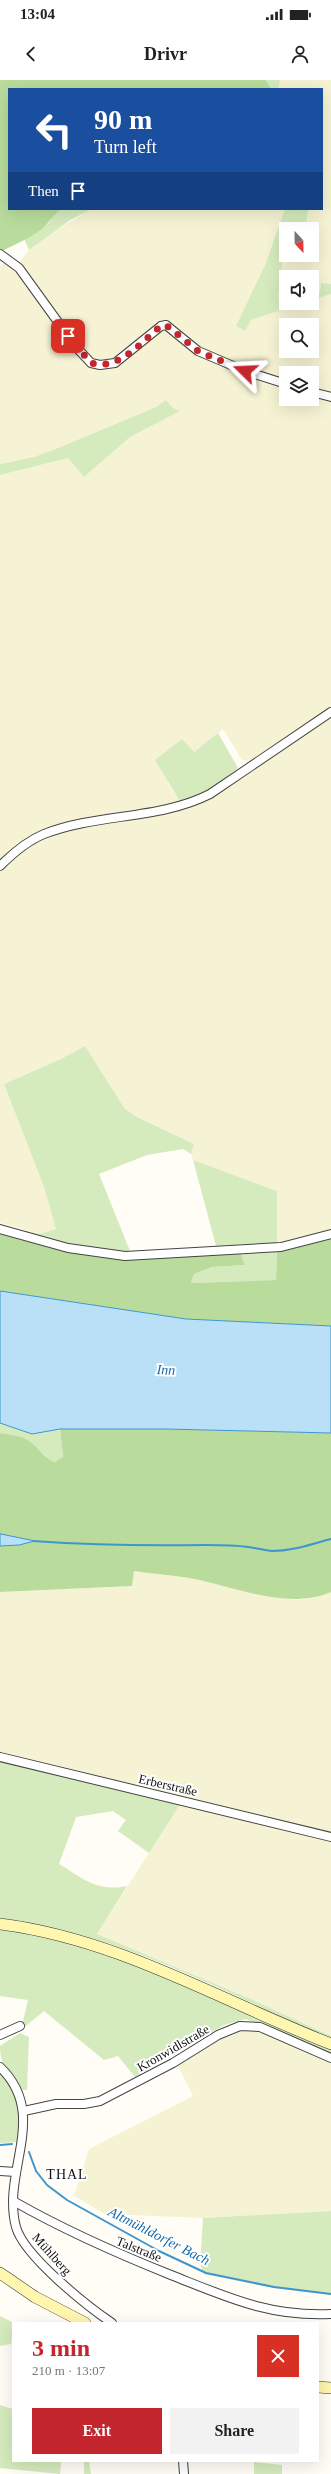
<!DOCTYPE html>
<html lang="en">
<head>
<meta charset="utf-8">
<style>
	:root { --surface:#fff; --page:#f2f2f2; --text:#222; --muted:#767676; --accent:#c4262e }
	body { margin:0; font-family:"Times New Roman",serif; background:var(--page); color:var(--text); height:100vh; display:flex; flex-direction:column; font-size:15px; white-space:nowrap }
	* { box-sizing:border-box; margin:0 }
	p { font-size:13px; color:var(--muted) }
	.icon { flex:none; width:22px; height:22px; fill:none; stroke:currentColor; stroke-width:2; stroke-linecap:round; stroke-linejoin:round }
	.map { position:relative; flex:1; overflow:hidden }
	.sheet { position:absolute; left:12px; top:2242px; width:307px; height:140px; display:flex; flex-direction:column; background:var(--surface); border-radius:0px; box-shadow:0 4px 16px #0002 }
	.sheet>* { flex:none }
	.guide { position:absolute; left:8px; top:8px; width:315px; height:122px; border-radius:0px; box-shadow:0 4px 16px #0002; background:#1a4fa0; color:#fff; overflow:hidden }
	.needle { width:26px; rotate:158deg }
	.fabs { position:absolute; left:279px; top:142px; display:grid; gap:8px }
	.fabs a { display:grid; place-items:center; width:40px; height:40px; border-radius:0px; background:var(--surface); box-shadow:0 4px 16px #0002; font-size:20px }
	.pin { position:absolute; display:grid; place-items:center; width:34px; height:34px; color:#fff; margin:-17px; border-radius:8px; box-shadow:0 2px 6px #0006 }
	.me { position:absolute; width:44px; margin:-22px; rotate:291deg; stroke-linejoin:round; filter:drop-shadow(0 0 3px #0008) }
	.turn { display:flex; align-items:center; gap:14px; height:84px; padding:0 20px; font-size:18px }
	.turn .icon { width:52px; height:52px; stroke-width:2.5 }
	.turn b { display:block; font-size:28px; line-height:34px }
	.then { display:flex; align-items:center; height:38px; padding:0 20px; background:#0003; gap:8px; font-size:15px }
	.round { display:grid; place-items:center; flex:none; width:42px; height:42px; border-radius:0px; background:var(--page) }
	.overview { display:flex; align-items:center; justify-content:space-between; height:68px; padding:0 20px }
	h1 { font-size:24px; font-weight:700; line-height:30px; color:var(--accent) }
	.action { display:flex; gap:8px; margin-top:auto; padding:8px 20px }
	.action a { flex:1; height:46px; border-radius:0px; background:var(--accent); color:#fff; font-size:16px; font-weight:700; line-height:46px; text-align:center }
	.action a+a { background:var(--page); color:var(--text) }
	.status { display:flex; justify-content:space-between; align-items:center; height:28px; padding:0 20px; background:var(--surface); direction:ltr }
	.status svg { height:11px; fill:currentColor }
	header { display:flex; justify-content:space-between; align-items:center; height:52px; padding:0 20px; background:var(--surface); font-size:18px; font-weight:700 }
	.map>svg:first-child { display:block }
</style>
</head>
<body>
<div class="status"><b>13:04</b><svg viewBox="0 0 49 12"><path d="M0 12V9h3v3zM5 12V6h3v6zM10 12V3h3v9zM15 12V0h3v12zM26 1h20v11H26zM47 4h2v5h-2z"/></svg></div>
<header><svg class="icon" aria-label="back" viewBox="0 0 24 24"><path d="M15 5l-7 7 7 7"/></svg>Drivr<svg class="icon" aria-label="person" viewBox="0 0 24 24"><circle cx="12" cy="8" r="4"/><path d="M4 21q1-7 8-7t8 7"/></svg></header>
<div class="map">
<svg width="331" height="2394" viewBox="0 0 331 2394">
	<rect width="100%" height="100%" fill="#fffdf5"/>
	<!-- farmland -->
	<g fill="#f6f3d4" fill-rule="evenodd">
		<path d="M 280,0 L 331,0 L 331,204 L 321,203 L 320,213 L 312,212 L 312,197 L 286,197 L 286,219 L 278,218 L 282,172 L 286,161 L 286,175 L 312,175 L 312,149 L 306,149 L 308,129 L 322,129 L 322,9 L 279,9 Z"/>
		<path d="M 92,129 L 285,129 L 265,185 L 251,240 L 303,223 L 312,223 L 312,220 L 331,214 L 331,315 L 312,309 L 312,293 L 286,293 L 286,319 L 312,319 L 312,313 L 331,319 L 331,628 L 250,681 L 242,680 L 223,649 L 194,672 L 182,660 L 168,703 L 181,723 L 88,739 L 27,758 L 13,768 L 0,786 L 0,395 L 68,378 L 84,397 L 130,357 L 179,331 L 173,328 L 166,320 L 156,327 L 58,368 L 34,377 L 0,384 L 0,186 L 8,181 L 31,208 L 82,281 L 99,285 L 107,285 L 169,240 L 159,245 L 109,282 L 90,280 L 18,184 L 29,170 L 51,153 ZM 286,245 L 312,245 L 312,271 L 286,271 Z"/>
		<path d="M 331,637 L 331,1149 L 277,1163 L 277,1111 L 193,1080 L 191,1074 L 194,1064 L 139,1038 L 125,1029 L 85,966 L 59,980 L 4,1004 L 44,1107 L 56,1149 L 40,1154 L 0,1143 L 0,790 L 17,774 L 46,757 L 89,746 L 178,731 L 195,726 L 212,717 Z"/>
		<path d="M 134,1491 L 190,1498 L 278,1518 L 299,1520 L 331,1512 L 331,1754 L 0,1676 L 0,1512 L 132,1506 Z"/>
		<path d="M 181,1723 L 331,1759 L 331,1956 L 251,1919 L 97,1854 Z"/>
		<path d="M 241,1949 L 259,1950 L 331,1981 L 331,2131 L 203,2138 L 105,2134 L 74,2116 L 89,2069 L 193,2016 L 177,1984 L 220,1957 Z"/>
	</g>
	<!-- green -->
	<g fill="#d5ebbd">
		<path d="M 266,0 L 280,0 L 279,9 L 271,9 Z"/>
		<path d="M 62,129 L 92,129 L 70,140 L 29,170 L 24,159 L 49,143 L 55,133 Z"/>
		<path d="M 285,129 L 308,129 L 306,149 L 286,149 L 278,218 L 286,219 L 286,223 L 303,223 L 251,240 L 245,251 L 236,246 L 265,185 Z"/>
		<path d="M 321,203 L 331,204 L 331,214 L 312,220 L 312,212 L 320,213 Z"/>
		<path d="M 166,320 L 173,328 L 180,331 L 130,357 L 84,397 L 68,378 L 0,395 L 0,384 L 34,377 L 58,368 L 156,327 Z"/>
		<path d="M 218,653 L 238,688 L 208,711 L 181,723 L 155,680 L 182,659 L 194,672 Z"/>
		<path d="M 85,966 L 125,1029 L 139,1038 L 194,1064 L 191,1074 L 183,1069 L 147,1075 L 99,1094 L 132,1176 L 99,1174 L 25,1156 L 26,1151 L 40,1154 L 56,1149 L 44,1107 L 4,1004 L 59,980 Z"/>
		<path d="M 193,1080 L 277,1111 L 277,1163 L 216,1166 Z"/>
		<path d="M 277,1169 L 276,1200 L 191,1203 L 194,1194 L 214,1187 L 245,1185 L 240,1172 Z"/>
		<path d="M 0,1343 L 32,1354 L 60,1349 L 63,1377 L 55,1382 C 45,1379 40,1370 33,1364 C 24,1355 12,1355 0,1353 Z"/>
		<path d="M 0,1680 L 181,1723 L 149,1773 L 118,1751 L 126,1740 L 113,1731 L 76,1737 L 59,1784 C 84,1799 97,1812 127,1806 L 97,1854 L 251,1919 L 331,1956 L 331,1959 C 257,1927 184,1888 107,1863 C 72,1852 36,1845 0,1840 Z"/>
		<path d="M 0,1848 L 33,1853 L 132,1882 L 331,1969 L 331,1975 L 246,1939 L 224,1945 L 135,1997 L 118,1976 L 104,1980 L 44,1931 L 21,1950 L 28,1920 L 0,1916 Z"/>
		<path d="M 20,1953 L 29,1957 L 27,2010 L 20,2010 C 12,1989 0,1991 0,1966 Z"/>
		<path d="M 0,1991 C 14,2011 28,2037 16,2062 L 0,2063 Z"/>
		<path d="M 331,2131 L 331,2215 L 274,2208 L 204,2194 L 200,2184 L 203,2138 Z"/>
		<path d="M 0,2236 L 14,2243 L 11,2264 L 0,2266 Z"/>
		<path d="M 0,2325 L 13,2329 L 13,2381 L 61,2381 L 60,2394 L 0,2388 Z"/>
		<path d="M 74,2381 L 89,2381 L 91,2394 L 84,2394 L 84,2382 Z"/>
		<path d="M 254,2382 L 282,2385 L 282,2394 L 254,2394 Z"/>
	</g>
	<!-- forest -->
	<g fill="#b9dc9c">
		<path d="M 0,0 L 266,0 L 271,9 L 9,9 L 9,129 L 62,129 C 53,134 50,142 42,149 C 30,158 14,165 0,172 Z"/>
		<path d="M 0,1148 L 99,1174 L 240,1172 L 245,1185 L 213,1187 L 194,1194 L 191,1203 L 276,1200 L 277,1169 L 331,1155 L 331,1246 L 186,1239 L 0,1211 Z"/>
		<path d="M 60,1349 L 165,1349 L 331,1353 L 331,1512 C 286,1531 235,1506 189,1498 C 171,1495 153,1494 134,1491 L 132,1506 L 0,1512 L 0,1353 C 12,1355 24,1355 33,1364 C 40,1370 45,1379 55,1382 L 63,1377 Z"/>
	</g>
	<!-- water -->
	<g fill="#b9e0f7" stroke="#3f96cf">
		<path d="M 0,1211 L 186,1239 L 331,1246 L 331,1353 L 165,1349 L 60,1349 L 32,1354 L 0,1343 Z"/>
		<path d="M 0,1454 L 1,1454 L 35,1461 L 19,1465 L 0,1466 Z"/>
	</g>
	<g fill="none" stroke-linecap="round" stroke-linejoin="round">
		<!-- stream -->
		<g stroke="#3f96cf" stroke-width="2">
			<path d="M 33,1461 C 91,1465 147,1466 205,1465 C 219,1465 234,1465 248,1467 C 256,1468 264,1470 272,1471 C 293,1471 311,1464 331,1459"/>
			<path d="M 0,2065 L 12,2064"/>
			<path d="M 29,2072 L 36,2091 L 47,2105 L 67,2120 L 159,2171 L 206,2193 L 274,2207 L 331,2214"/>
		</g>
		<defs>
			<g id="street">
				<path d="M 0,174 L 19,188 L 76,267 L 91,283 L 100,285 L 115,283 L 161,246 L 166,245 L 198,271 L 245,291 L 286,304"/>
				<path d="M 312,312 L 331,317"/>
				<path d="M 0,786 C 13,773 27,761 44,754 C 98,733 159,740 210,714 L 331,632"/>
				<path d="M 0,1149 L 68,1168 L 125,1176 L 281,1167 L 331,1154"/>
				<path d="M 0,1677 L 331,1757"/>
				<path d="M 0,1955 L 20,1946"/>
				<path d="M 0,1987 C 50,2035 1,2091 16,2147 C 24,2176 87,2226 112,2243"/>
				<path d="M 24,2031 L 56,2024 L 84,2024 L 100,2021 L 173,1983 L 218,1955 L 240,1946 L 260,1947 L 331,1978"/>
				<path d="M 0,2091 L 16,2092"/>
				<path d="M 15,2122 C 66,2151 116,2173 171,2195 C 227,2217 269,2237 331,2234"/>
				<path d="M 183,2381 L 184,2394"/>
			</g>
			<g id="secondary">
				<path d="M 0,1844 C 119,1859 221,1921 331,1964"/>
				<path d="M 0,2193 L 35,2217 L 85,2243"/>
				<path d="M 318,2307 L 331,2308"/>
			</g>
		</defs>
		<!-- street casing -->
		<use href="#street" stroke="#444" stroke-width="10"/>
		<!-- secondary casing -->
		<use href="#secondary" stroke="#333" stroke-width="12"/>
		<!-- street -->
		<use href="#street" stroke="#fff" stroke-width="8"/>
		<!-- secondary -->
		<use href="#secondary" stroke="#fff6b0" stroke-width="11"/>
	</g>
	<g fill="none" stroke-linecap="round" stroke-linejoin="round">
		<!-- route -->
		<path stroke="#c4262e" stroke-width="7" stroke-dasharray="0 12.6" d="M 68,256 L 91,283 C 119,291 141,262 161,246 L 166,245 L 198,271 L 245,291"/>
	</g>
	<g text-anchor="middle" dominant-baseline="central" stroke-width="4" stroke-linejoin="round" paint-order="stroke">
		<!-- street labels -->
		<g font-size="13" fill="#111" stroke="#fff">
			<text transform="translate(168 1705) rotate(13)">Erberstraße</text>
			<text transform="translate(173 1968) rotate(-30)">Kronwidlstraße</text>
			<text transform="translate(139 2169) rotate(22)">Talstraße</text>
			<text transform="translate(52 2174) rotate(48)">Mühlberg</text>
		</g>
		<!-- water labels -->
		<g font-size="14" font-style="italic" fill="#1768a6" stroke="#fff">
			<text transform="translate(166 1290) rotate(3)">Inn</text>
			<text transform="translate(159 2156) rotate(27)">Altmühldorfer Bach</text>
		</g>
		<!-- neighbourhood labels -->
		<g font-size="14" letter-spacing="1" fill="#111" stroke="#fff">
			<text x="67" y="2094">THAL</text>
		</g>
	</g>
</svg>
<div class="fabs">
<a><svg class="needle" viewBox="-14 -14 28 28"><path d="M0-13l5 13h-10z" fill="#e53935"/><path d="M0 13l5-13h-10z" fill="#767676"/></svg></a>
<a><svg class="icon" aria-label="sound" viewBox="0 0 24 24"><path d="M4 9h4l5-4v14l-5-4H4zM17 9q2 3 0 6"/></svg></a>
<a><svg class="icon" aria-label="search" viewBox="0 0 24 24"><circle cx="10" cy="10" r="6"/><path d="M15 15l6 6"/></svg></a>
<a><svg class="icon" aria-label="layers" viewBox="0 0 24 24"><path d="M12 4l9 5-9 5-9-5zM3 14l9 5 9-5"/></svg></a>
</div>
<div class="pin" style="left:68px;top:256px;background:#d93025"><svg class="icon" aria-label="arrive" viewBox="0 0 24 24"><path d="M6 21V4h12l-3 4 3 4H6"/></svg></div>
<svg class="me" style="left:245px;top:291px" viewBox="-20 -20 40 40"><path d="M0-17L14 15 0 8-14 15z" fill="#c4262e" stroke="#fff" stroke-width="4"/></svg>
<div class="guide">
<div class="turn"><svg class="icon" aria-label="left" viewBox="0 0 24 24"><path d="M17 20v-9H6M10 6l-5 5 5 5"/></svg><div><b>90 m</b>Turn left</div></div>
<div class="then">Then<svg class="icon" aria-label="arrive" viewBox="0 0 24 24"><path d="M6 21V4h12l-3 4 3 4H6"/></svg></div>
</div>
<section class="sheet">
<div class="overview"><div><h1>3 min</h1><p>210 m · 13:07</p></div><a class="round" style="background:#d93025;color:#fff"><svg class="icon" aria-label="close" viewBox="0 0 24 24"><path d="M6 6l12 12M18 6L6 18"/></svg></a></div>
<div class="action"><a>Exit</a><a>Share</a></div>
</section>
</div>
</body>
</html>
